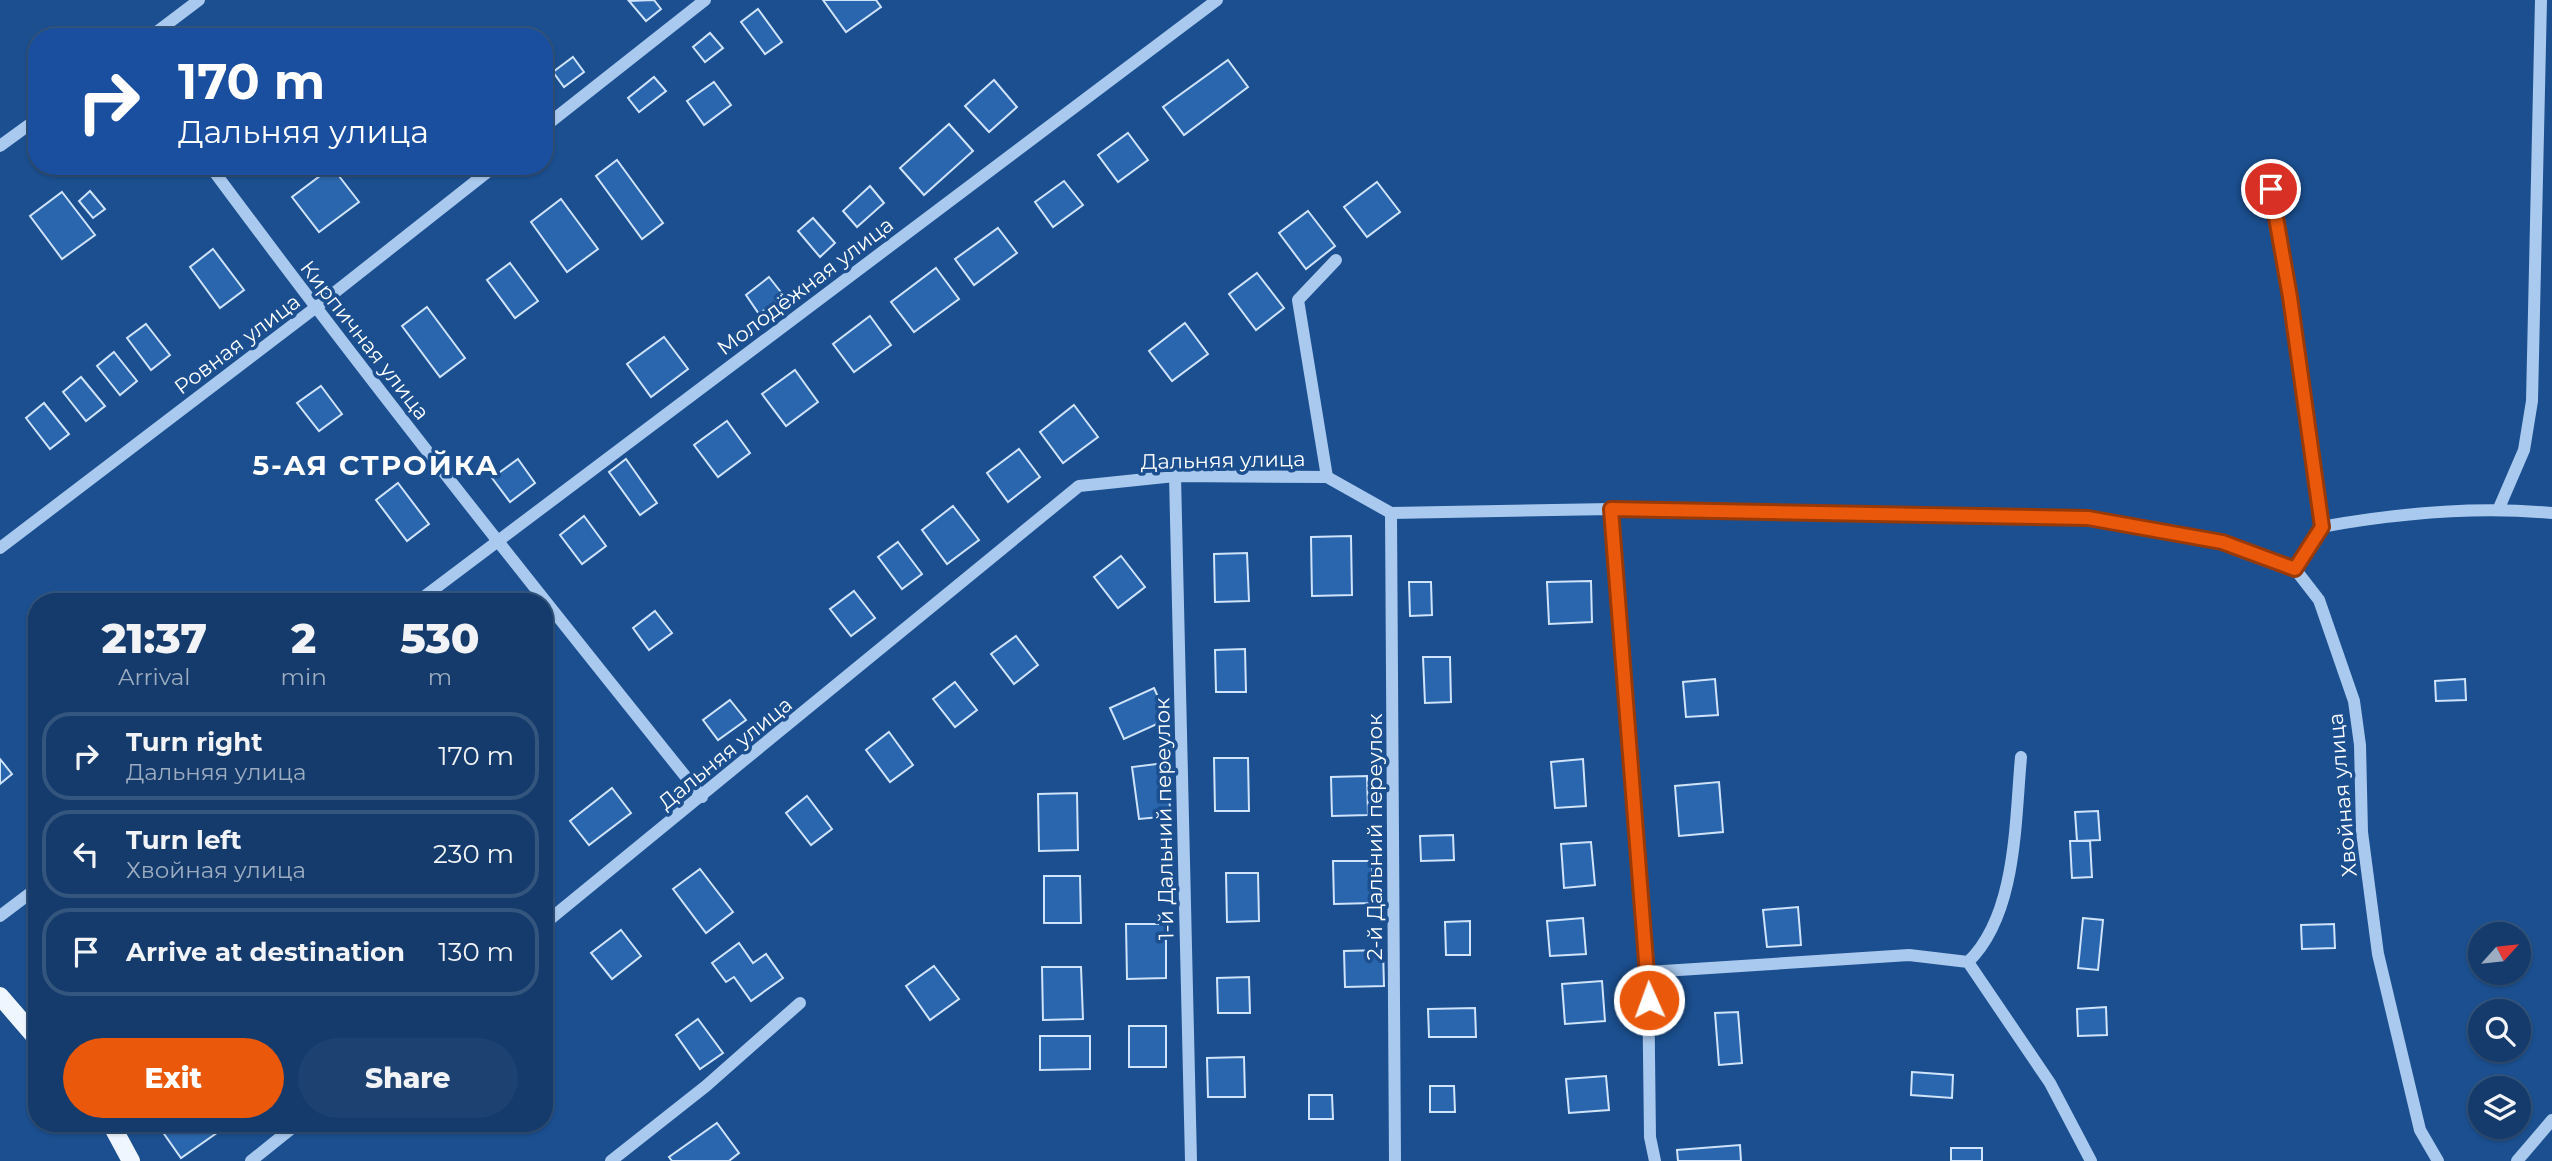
<!DOCTYPE html>
<html lang="en">
<head>
<meta charset="utf-8">
<style>
	:root { --surface:#143b6b; --page:#1d4271; --text:#f1f3f6; --muted:#9dadc1; --line:#33557e; --accent:#ea580c }
	body { margin:0; font-family:Montserrat,sans-serif; background:var(--page); color:var(--text); height:100vh; display:flex; flex-direction:column; font-size:26px; white-space:nowrap }
	* { box-sizing:border-box; margin:0 }
	p { font-size:23px; color:var(--muted) }
	.icon { flex:none; width:38px; height:38px; fill:none; stroke:currentColor; stroke-width:2; stroke-linecap:round; stroke-linejoin:round }
	.map { position:relative; flex:1; overflow:hidden }
	.details { position:absolute; left:28px; top:593px; width:525px; height:539px; display:flex; flex-direction:column; background:var(--surface); border-radius:28px; box-shadow:0 2px 5px #0004,0 0 0 2px var(--line) }
	.details>* { flex:none }
	.top-card { position:absolute; left:28px; top:28px; width:525px; height:147px; border-radius:28px; box-shadow:0 2px 5px #0004,0 0 0 2px var(--line); background:#1a4fa0; color:#fff; overflow:hidden }
	.needle { width:46px; rotate:63deg }
	.tools { position:absolute; left:2468px; top:922px; display:grid; gap:14px }
	.tools a { display:grid; place-items:center; width:63px; height:63px; border-radius:50%; background:var(--surface); box-shadow:0 2px 5px #0004,0 0 0 2px var(--line); font-size:35px }
	.pin { position:absolute; display:grid; place-items:center; width:60px; height:60px; color:#fff; margin:-30px; border:4px solid #fff; border-radius:50%; box-shadow:0 2px 7px #0007 }
	.me { position:absolute; width:77px; margin:-38px; rotate:358deg; stroke-linejoin:round; filter:drop-shadow(0 0 5px #0008) }
	.turn { display:flex; align-items:center; gap:24px; height:147px; padding:0 35px; font-size:32px }
	.turn .icon { width:91px; height:91px; stroke-width:2.5 }
	.turn b { display:block; font-size:49px; line-height:60px }
	.eta { display:flex; justify-content:space-evenly; align-items:center; height:119px; text-align:center }
	.eta b { font-size:42px; font-weight:800; line-height:49px }
	.cta { display:flex; gap:14px; margin-top:auto; padding:14px 35px }
	.cta a { flex:1; height:80px; border-radius:42px; background:var(--accent); color:#fff; font-size:28px; font-weight:800; line-height:80px; text-align:center }
	.cta a+a { background:var(--page); color:var(--text) }
	ul { padding:0; list-style:none }
	li { display:flex; align-items:center; gap:21px; height:88px; margin:0 14px 10px; padding:0 21px; border:4px solid var(--line); border-radius:28px }
	li div { flex:1 }
	li b { display:block; font-size:26px }
	li em { font-style:normal }
	.map>svg:first-child { display:block }
</style>
</head>
<body>
<div class="map">
<svg width="2552" height="1161" viewBox="0 0 2552 1161">
	<rect width="100%" height="100%" fill="#1b4f8f"/>
	<!-- building -->
	<g fill="#2a66ad" stroke="#cfe3fa" stroke-width="2">
		<path d="M 654,0 L 661,9 L 646,21 L 629,1 Z"/>
		<path d="M 823,0 L 876,0 L 881,7 L 846,32 Z"/>
		<path d="M 758,9 L 782,42 L 765,54 L 741,22 Z"/>
		<path d="M 710,33 L 723,48 L 705,62 L 693,47 Z"/>
		<path d="M 573,57 L 584,72 L 564,87 L 553,72 Z"/>
		<path d="M 1228,60 L 1248,87 L 1184,135 L 1163,107 Z"/>
		<path d="M 654,77 L 666,91 L 639,112 L 628,98 Z"/>
		<path d="M 994,80 L 1017,107 L 989,132 L 965,106 Z"/>
		<path d="M 714,82 L 731,105 L 704,125 L 687,101 Z"/>
		<path d="M 949,124 L 973,151 L 924,195 L 900,168 Z"/>
		<path d="M 1128,133 L 1148,160 L 1118,182 L 1098,155 Z"/>
		<path d="M 617,160 L 663,223 L 642,239 L 596,176 Z"/>
		<path d="M 332,167 L 359,202 L 319,232 L 292,197 Z"/>
		<path d="M 1064,181 L 1083,205 L 1053,227 L 1035,202 Z"/>
		<path d="M 1377,182 L 1400,212 L 1367,237 L 1344,207 Z"/>
		<path d="M 870,186 L 884,203 L 857,227 L 843,211 Z"/>
		<path d="M 90,191 L 105,209 L 93,218 L 79,201 Z"/>
		<path d="M 62,192 L 95,235 L 62,259 L 30,216 Z"/>
		<path d="M 561,199 L 598,249 L 567,272 L 531,222 Z"/>
		<path d="M 1308,211 L 1335,246 L 1306,269 L 1279,233 Z"/>
		<path d="M 813,218 L 835,243 L 820,257 L 798,231 Z"/>
		<path d="M 998,228 L 1017,253 L 974,285 L 955,259 Z"/>
		<path d="M 213,249 L 244,290 L 220,308 L 190,267 Z"/>
		<path d="M 510,263 L 538,301 L 515,318 L 487,280 Z"/>
		<path d="M 936,268 L 959,299 L 914,332 L 891,302 Z"/>
		<path d="M 1257,273 L 1284,308 L 1256,330 L 1229,294 Z"/>
		<path d="M 769,277 L 784,296 L 759,314 L 746,295 Z"/>
		<path d="M 427,307 L 465,358 L 440,377 L 402,326 Z"/>
		<path d="M 870,316 L 891,345 L 854,372 L 833,344 Z"/>
		<path d="M 1185,323 L 1208,354 L 1172,381 L 1149,351 Z"/>
		<path d="M 146,324 L 170,355 L 151,370 L 127,338 Z"/>
		<path d="M 664,337 L 688,369 L 651,397 L 627,364 Z"/>
		<path d="M 114,352 L 137,381 L 120,395 L 97,366 Z"/>
		<path d="M 795,370 L 818,402 L 786,426 L 762,394 Z"/>
		<path d="M 81,377 L 105,406 L 86,421 L 63,392 Z"/>
		<path d="M 321,386 L 342,414 L 319,431 L 297,403 Z"/>
		<path d="M 44,403 L 69,434 L 50,449 L 26,418 Z"/>
		<path d="M 1074,405 L 1098,437 L 1063,463 L 1040,432 Z"/>
		<path d="M 727,421 L 750,453 L 718,477 L 694,445 Z"/>
		<path d="M 1019,449 L 1040,477 L 1008,502 L 987,473 Z"/>
		<path d="M 518,459 L 535,483 L 510,502 L 492,478 Z"/>
		<path d="M 626,459 L 657,503 L 640,515 L 609,472 Z"/>
		<path d="M 398,483 L 429,524 L 407,541 L 376,500 Z"/>
		<path d="M 953,506 L 979,540 L 947,564 L 922,530 Z"/>
		<path d="M 584,516 L 606,546 L 582,564 L 560,535 Z"/>
		<path d="M 1351,536 L 1352,595 L 1312,596 L 1311,537 Z"/>
		<path d="M 898,542 L 922,574 L 902,589 L 878,557 Z"/>
		<path d="M 1247,553 L 1249,601 L 1215,602 L 1214,554 Z"/>
		<path d="M 1121,556 L 1145,587 L 1118,608 L 1094,577 Z"/>
		<path d="M 1591,581 L 1592,622 L 1549,624 L 1547,582 Z"/>
		<path d="M 1409,582 L 1431,582 L 1432,615 L 1410,616 Z"/>
		<path d="M 854,591 L 875,618 L 851,636 L 830,609 Z"/>
		<path d="M 655,611 L 672,633 L 649,650 L 633,628 Z"/>
		<path d="M 1016,636 L 1038,665 L 1014,684 L 991,654 Z"/>
		<path d="M 1245,649 L 1246,692 L 1216,692 L 1215,650 Z"/>
		<path d="M 1423,657 L 1450,657 L 1451,702 L 1425,703 Z"/>
		<path d="M 1715,679 L 1718,715 L 1686,717 L 1683,682 Z"/>
		<path d="M 2465,679 L 2466,700 L 2436,701 L 2435,681 Z"/>
		<path d="M 955,682 L 977,710 L 955,727 L 933,699 Z"/>
		<path d="M 1154,688 L 1168,719 L 1124,739 L 1110,708 Z"/>
		<path d="M 730,700 L 746,720 L 718,740 L 703,720 Z"/>
		<path d="M 889,732 L 913,765 L 890,782 L 866,750 Z"/>
		<path d="M 1214,758 L 1248,758 L 1249,811 L 1215,811 Z"/>
		<path d="M 0,759 L 12,774 L 0,784 Z"/>
		<path d="M 1583,759 L 1586,806 L 1555,808 L 1551,762 Z"/>
		<path d="M 1165,763 L 1171,816 L 1139,819 L 1132,767 Z"/>
		<path d="M 1367,776 L 1368,815 L 1332,816 L 1331,777 Z"/>
		<path d="M 1719,782 L 1723,832 L 1679,836 L 1675,786 Z"/>
		<path d="M 612,788 L 631,813 L 589,845 L 570,821 Z"/>
		<path d="M 1077,793 L 1078,850 L 1039,851 L 1038,794 Z"/>
		<path d="M 807,796 L 832,829 L 811,845 L 786,813 Z"/>
		<path d="M 2098,811 L 2100,840 L 2077,841 L 2075,812 Z"/>
		<path d="M 1453,835 L 1454,860 L 1421,861 L 1420,836 Z"/>
		<path d="M 2070,841 L 2090,841 L 2092,877 L 2072,878 Z"/>
		<path d="M 1591,842 L 1595,885 L 1564,888 L 1561,844 Z"/>
		<path d="M 1333,861 L 1372,861 L 1373,903 L 1334,904 Z"/>
		<path d="M 700,869 L 733,912 L 706,933 L 673,889 Z"/>
		<path d="M 1226,873 L 1258,873 L 1259,921 L 1227,922 Z"/>
		<path d="M 1044,876 L 1080,876 L 1081,923 L 1044,923 Z"/>
		<path d="M 1798,907 L 1801,945 L 1767,947 L 1763,910 Z"/>
		<path d="M 1583,918 L 1586,954 L 1550,956 L 1547,921 Z"/>
		<path d="M 2083,918 L 2103,920 L 2098,970 L 2078,968 Z"/>
		<path d="M 1470,921 L 1470,955 L 1446,955 L 1445,922 Z"/>
		<path d="M 1126,924 L 1166,924 L 1166,978 L 1127,979 Z"/>
		<path d="M 2334,924 L 2335,948 L 2302,949 L 2301,925 Z"/>
		<path d="M 621,930 L 641,956 L 612,979 L 591,953 Z"/>
		<path d="M 739,943 L 753,963 L 766,954 L 783,978 L 751,1001 L 734,977 L 726,982 L 712,963 Z"/>
		<path d="M 1383,950 L 1384,986 L 1345,987 L 1344,951 Z"/>
		<path d="M 934,966 L 959,999 L 930,1020 L 906,986 Z"/>
		<path d="M 1042,967 L 1081,967 L 1083,1019 L 1043,1020 Z"/>
		<path d="M 1249,977 L 1250,1013 L 1218,1013 L 1217,978 Z"/>
		<path d="M 1602,981 L 1605,1021 L 1565,1024 L 1562,984 Z"/>
		<path d="M 2106,1007 L 2107,1035 L 2078,1036 L 2077,1009 Z"/>
		<path d="M 1475,1008 L 1476,1037 L 1429,1037 L 1428,1009 Z"/>
		<path d="M 1738,1012 L 1742,1063 L 1719,1065 L 1715,1013 Z"/>
		<path d="M 698,1019 L 723,1053 L 700,1069 L 676,1035 Z"/>
		<rect x="1129" y="1026" width="37" height="41"/>
		<path d="M 1040,1036 L 1090,1036 L 1090,1069 L 1040,1070 Z"/>
		<path d="M 1244,1057 L 1245,1097 L 1208,1097 L 1207,1058 Z"/>
		<path d="M 1912,1072 L 1953,1075 L 1952,1098 L 1911,1095 Z"/>
		<path d="M 1606,1076 L 1609,1110 L 1569,1113 L 1566,1079 Z"/>
		<path d="M 1430,1086 L 1454,1086 L 1455,1112 L 1430,1112 Z"/>
		<path d="M 1309,1095 L 1332,1095 L 1333,1119 L 1309,1119 Z"/>
		<path d="M 717,1123 L 739,1153 L 729,1161 L 672,1161 L 669,1157 Z"/>
		<path d="M 171,1124 L 217,1124 L 221,1130 L 181,1158 L 162,1131 Z"/>
		<path d="M 1740,1145 L 1741,1161 L 1678,1161 L 1677,1150 Z"/>
		<rect x="1951" y="1148" width="31" height="13"/>
	</g>
	<g fill="none" stroke-linecap="round" stroke-linejoin="round">
		<!-- minor -->
		<g stroke="#a9c9ee" stroke-width="12">
			<path d="M 150,37 L 199,0"/>
			<path d="M 544,127 L 705,0"/>
			<path d="M 0,146 L 37,119"/>
			<path d="M 210,166 C 369,381 535,589 702,797"/>
			<path d="M 2271,189 L 2290,297 L 2321,527 L 2295,569 L 2319,600 L 2354,701 L 2360,745 L 2362,832 L 2378,954 L 2420,1130 L 2438,1161"/>
			<path d="M 1175,476 L 1191,1161"/>
			<path d="M 1327,477 L 1298,300 L 1336,260"/>
			<path d="M 2499,508 L 2524,450 L 2532,401 L 2541,0"/>
			<path d="M 1611,509 L 1648,972 L 1650,1137 L 1655,1161"/>
			<path d="M 1391,513 L 1395,1161"/>
			<path d="M 2321,527 C 2398,513 2475,506 2552,513"/>
			<path d="M 0,548 L 315,308 L 495,166"/>
			<path d="M 417,602 L 1217,0"/>
			<path d="M 0,916 L 37,888"/>
			<path d="M 544,924 L 1079,486 L 1175,476 L 1327,477 L 1391,513 L 1611,509 L 2088,518 L 2222,542 L 2295,569"/>
			<path d="M 1968,962 C 2017,915 2015,821 2021,757"/>
			<path d="M 1648,972 L 1909,955 L 1968,962 L 2050,1083 L 2091,1161"/>
			<path d="M 251,1161 L 297,1124"/>
			<path d="M 611,1161 L 706,1086 L 800,1003"/>
			<path d="M 2517,1161 L 2552,1120"/>
		</g>
		<!-- major -->
		<g stroke="#f0f6ff" stroke-width="18">
			<path d="M 0,996 L 37,1039"/>
			<path d="M 111,1124 L 131,1161"/>
		</g>
	</g>
	<g fill="none" stroke-linecap="round" stroke-linejoin="round">
		<defs>
			<path id="route" d="M 1649,1000 L 1611,509 L 2088,518 L 2222,542 L 2295,569 L 2322,527 L 2290,297 L 2271,189"/>
		</defs>
		<!-- route casing -->
		<use href="#route" stroke="#983908" stroke-width="18"/>
		<!-- route -->
		<use href="#route" stroke="#ea580c" stroke-width="12"/>
	</g>
	<g text-anchor="middle" dominant-baseline="central" stroke-width="7" stroke-linejoin="round" paint-order="stroke">
		<!-- street labels -->
		<g font-size="21" fill="#fff" stroke="#1b4f8f">
			<text transform="translate(805 286) rotate(-37)">Молодёжная улица</text>
			<text transform="translate(365 340) rotate(52)">Кирпичная улица</text>
			<text transform="translate(237 344) rotate(-37)">Ровная улица</text>
			<text transform="translate(1223 460) rotate(-1)">Дальняя улица</text>
			<text transform="translate(725 753) rotate(-39)">Дальняя улица</text>
			<text transform="translate(2342 795) rotate(-95)">Хвойная улица</text>
			<text transform="translate(1164 819) rotate(-91)">1-й Дальний переулок</text>
			<text transform="translate(1374 837) rotate(-90)">2-й Дальний переулок</text>
		</g>
		<!-- district labels -->
		<g font-size="28" font-weight="bold" letter-spacing="2" fill="#fff" stroke="#1b4f8f">
			<text x="376" y="465">5-АЯ СТРОЙКА</text>
		</g>
	</g>
</svg>
<div class="tools">
<a><svg class="needle" viewBox="-14 -14 28 28"><path d="M0-13l5 13h-10z" fill="#e53935"/><path d="M0 13l5-13h-10z" fill="#9dadc1"/></svg></a>
<a><svg class="icon" aria-label="search" viewBox="0 0 24 24"><circle cx="10" cy="10" r="6"/><path d="M15 15l6 6"/></svg></a>
<a><svg class="icon" aria-label="layers" viewBox="0 0 24 24"><path d="M12 4l9 5-9 5-9-5zM3 14l9 5 9-5"/></svg></a>
</div>
<div class="pin" style="left:2271px;top:189px;background:#d93025"><svg class="icon" aria-label="arrive" viewBox="0 0 24 24"><path d="M6 21V4h12l-3 4 3 4H6"/></svg></div>
<svg class="me" style="left:1649px;top:1000px" viewBox="-20 -20 40 40"><circle r="17" fill="#ea580c" stroke="#fff" stroke-width="3"/><path d="M0-11L8 9 0 5-8 9z" fill="#fff"/></svg>
<div class="top-card">
<div class="turn"><svg class="icon" aria-label="right" viewBox="0 0 24 24"><path d="M7 20v-9h11M14 6l5 5-5 5"/></svg><div><b>170 m</b>Дальняя улица</div></div>
</div>
<section class="details">
<div class="eta">
<div><b>21:37</b><p>Arrival</p></div>
<div><b>2</b><p>min</p></div>
<div><b>530</b><p>m</p></div>
</div>
<ul>
<li><svg class="icon" aria-label="right" viewBox="0 0 24 24"><path d="M7 20v-9h11M14 6l5 5-5 5"/></svg><div><b>Turn right</b><p>Дальняя улица</p></div><em>170 m</em></li>
<li><svg class="icon" aria-label="left" viewBox="0 0 24 24"><path d="M17 20v-9H6M10 6l-5 5 5 5"/></svg><div><b>Turn left</b><p>Хвойная улица</p></div><em>230 m</em></li>
<li><svg class="icon" aria-label="arrive" viewBox="0 0 24 24"><path d="M6 21V4h12l-3 4 3 4H6"/></svg><div><b>Arrive at destination</b></div><em>130 m</em></li>
</ul>
<div class="cta"><a>Exit</a><a>Share</a></div>
</section>
</div>
</body>
</html>
